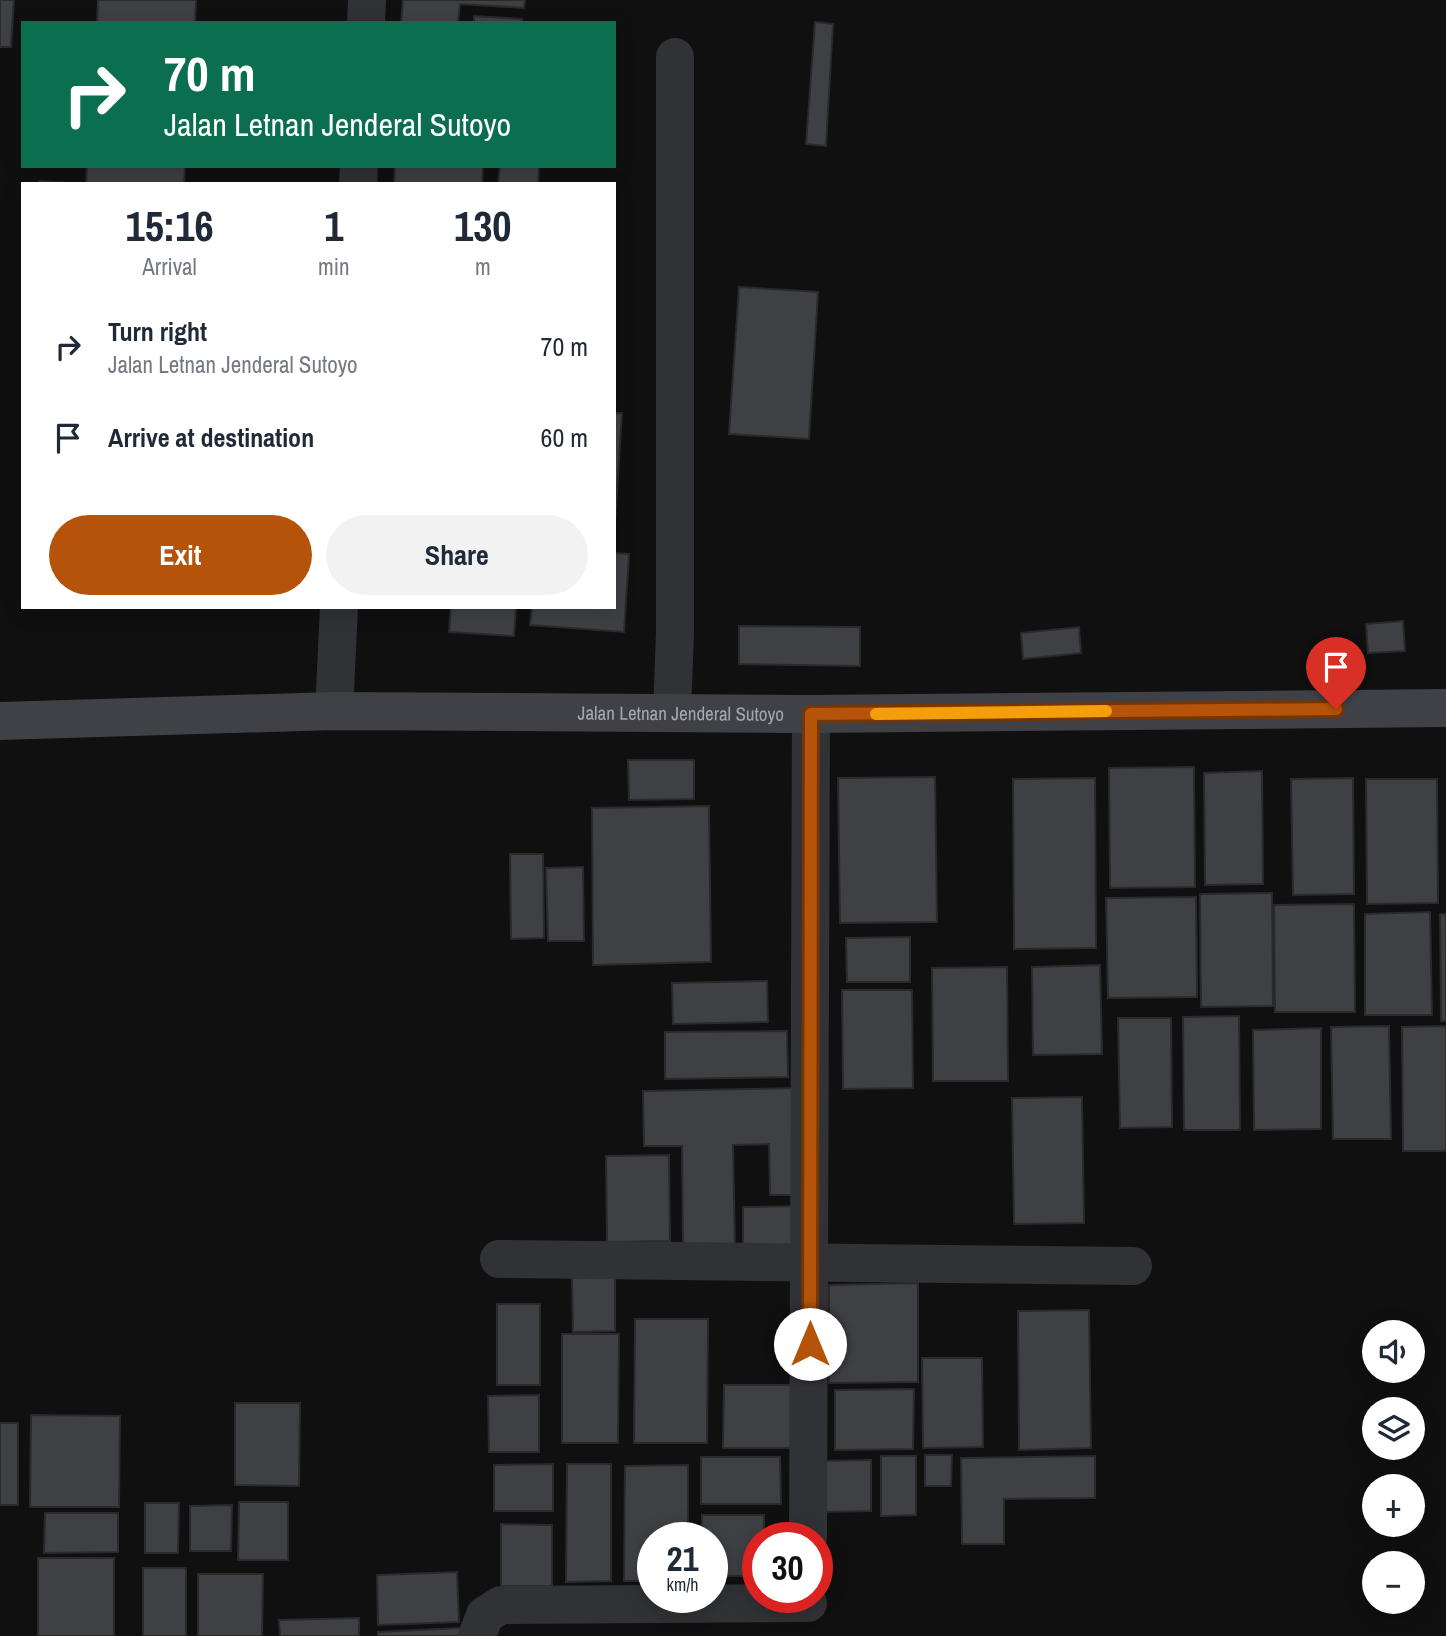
<!DOCTYPE html>
<html lang="en">
<head>
<meta charset="utf-8">
<style>
	:root { --surface:#fff; --page:#f2f2f3; --text:#1f2937; --muted:#747a83; --accent:#b45309 }
	body { margin:0; font-family:"Archivo Narrow",sans-serif; background:var(--page); color:var(--text); height:100vh; display:flex; flex-direction:column; font-size:26px; white-space:nowrap }
	* { box-sizing:border-box; margin:0 }
	p { font-size:23px; color:var(--muted) }
	.icon { flex:none; width:38px; height:38px; fill:none; stroke:currentColor; stroke-width:2; stroke-linecap:round; stroke-linejoin:round }
	.map { position:relative; flex:1; overflow:hidden }
	.details { position:absolute; left:21px; top:182px; width:595px; height:427px; display:flex; flex-direction:column; background:var(--surface); border-radius:0px; box-shadow:0 4px 18px #0003 }
	.details>* { flex:none }
	.hud { position:absolute; left:21px; top:21px; width:595px; height:147px; border-radius:0px; box-shadow:0 4px 18px #0003; background:#0b6e4f; color:#fff; overflow:hidden }
	.tools { position:absolute; left:1362px; top:1320px; display:grid; gap:14px }
	.tools a { display:grid; place-items:center; width:63px; height:63px; border-radius:50%; background:var(--surface); box-shadow:0 4px 18px #0003; font-size:35px }
	.speed { position:absolute; left:637px; top:1522px; display:flex; gap:14px; font-size:35px; font-weight:700; text-align:center }
	.speed>* { display:grid; place-content:center; width:91px; height:91px; border-radius:50%; background:var(--surface); box-shadow:0 4px 18px #0003; line-height:1 }
	.speed small { font-size:18px; font-weight:400 }
	.speed .limit { border:10px solid #d22; background:#fff; color:#111 }
	.pin { position:absolute; display:grid; place-items:center; width:60px; height:60px; color:#fff; margin:-72px -30px; border-radius:50% 50% 50% 0; rotate:-45deg; box-shadow:0 0 7px #0007 }
	.pin .icon { rotate:45deg }
	.me { position:absolute; width:77px; margin:-38px; rotate:0deg; stroke-linejoin:round; filter:drop-shadow(0 0 5px #0008) }
	.turn { display:flex; align-items:center; gap:24px; height:147px; padding:0 28px; font-size:32px }
	.turn .icon { width:91px; height:91px; stroke-width:2.5 }
	.turn b { display:block; font-size:49px; line-height:60px }
	.eta { display:flex; justify-content:space-evenly; align-items:center; height:119px; text-align:center }
	.eta b { font-size:42px; font-weight:700; line-height:49px }
	.primary-button { display:flex; gap:14px; margin-top:auto; padding:14px 28px }
	.primary-button a { flex:1; height:80px; border-radius:42px; background:var(--accent); color:#fff; font-size:28px; font-weight:700; line-height:80px; text-align:center }
	.primary-button a+a { background:var(--page); color:var(--text) }
	ul { padding:0; list-style:none }
	li { display:flex; align-items:center; gap:21px; height:91px; padding:0 28px }
	li div { flex:1 }
	li b { display:block; font-size:26px }
	li em { font-style:normal }
	.map>svg:first-child { display:block }
</style>
</head>
<body>
<div class="map">
<svg width="1446" height="1636" viewBox="0 0 1446 1636">
	<rect width="100%" height="100%" fill="#101011"/>
	<!-- building -->
	<g fill="#3f4044" stroke="#2a2a2d" stroke-width="2">
		<path d="M 0,0 L 14,0 L 11,47 L 0,47 Z"/>
		<path d="M 98,0 L 196,0 L 195,23 L 97,23 Z"/>
		<path d="M 403,0 L 525,0 L 524,8 L 460,4 L 458,23 L 401,23 Z"/>
		<path d="M 474,16 L 522,19 L 522,23 L 474,23 Z"/>
		<path d="M 815,22 L 833,24 L 826,146 L 806,144 Z"/>
		<path d="M 87,166 L 185,166 L 184,184 L 39,184 L 39,181 L 86,184 Z"/>
		<path d="M 395,166 L 483,166 L 482,184 L 394,184 Z"/>
		<path d="M 500,166 L 539,166 L 538,184 L 498,184 Z"/>
		<path d="M 739,287 L 818,292 L 809,439 L 729,434 Z"/>
		<path d="M 614,413 L 622,413 L 614,540 Z"/>
		<path d="M 614,553 L 629,554 L 624,632 L 530,625 L 532,607 L 614,607 Z"/>
		<path d="M 451,607 L 516,607 L 514,636 L 449,632 Z"/>
		<path d="M 1403,621 L 1405,651 L 1368,653 L 1366,624 Z"/>
		<path d="M 739,626 L 860,627 L 860,666 L 739,664 Z"/>
		<path d="M 1079,627 L 1081,653 L 1023,659 L 1021,633 Z"/>
		<path d="M 628,760 L 694,760 L 694,799 L 629,800 Z"/>
		<path d="M 1194,767 L 1195,887 L 1110,888 L 1109,768 Z"/>
		<path d="M 1262,771 L 1263,884 L 1205,885 L 1204,773 Z"/>
		<path d="M 935,777 L 937,922 L 840,923 L 838,778 Z"/>
		<path d="M 1095,778 L 1096,948 L 1014,949 L 1013,779 Z"/>
		<path d="M 1353,778 L 1354,894 L 1293,895 L 1291,779 Z"/>
		<path d="M 1366,779 L 1437,779 L 1438,903 L 1367,904 Z"/>
		<path d="M 709,806 L 711,962 L 593,965 L 592,808 Z"/>
		<path d="M 510,854 L 543,854 L 544,938 L 511,939 Z"/>
		<path d="M 583,867 L 584,941 L 548,941 L 546,868 Z"/>
		<path d="M 1272,893 L 1273,1006 L 1201,1007 L 1200,894 Z"/>
		<path d="M 1196,897 L 1197,997 L 1108,998 L 1106,898 Z"/>
		<path d="M 1354,904 L 1355,1012 L 1275,1012 L 1274,905 Z"/>
		<path d="M 1430,912 L 1432,1015 L 1365,1015 L 1365,914 Z"/>
		<path d="M 1440,914 L 1446,914 L 1446,1021 L 1441,1021 Z"/>
		<path d="M 910,937 L 910,982 L 847,982 L 846,938 Z"/>
		<path d="M 1100,965 L 1102,1054 L 1033,1055 L 1032,967 Z"/>
		<path d="M 1007,967 L 1008,1081 L 933,1081 L 932,968 Z"/>
		<path d="M 767,981 L 768,1022 L 673,1024 L 672,983 Z"/>
		<path d="M 842,990 L 912,990 L 913,1088 L 843,1089 Z"/>
		<path d="M 1239,1016 L 1240,1130 L 1184,1130 L 1183,1017 Z"/>
		<path d="M 1118,1018 L 1171,1018 L 1172,1127 L 1120,1128 Z"/>
		<path d="M 1389,1026 L 1391,1139 L 1333,1139 L 1331,1027 Z"/>
		<path d="M 1446,1026 L 1446,1151 L 1403,1151 L 1402,1027 Z"/>
		<path d="M 1321,1028 L 1321,1129 L 1254,1130 L 1253,1030 Z"/>
		<path d="M 787,1031 L 788,1077 L 665,1079 L 665,1032 Z"/>
		<path d="M 799,1088 L 801,1195 L 770,1195 L 769,1144 L 733,1145 L 735,1249 L 683,1249 L 682,1146 L 644,1146 L 643,1091 Z"/>
		<path d="M 1082,1097 L 1084,1223 L 1014,1224 L 1012,1098 Z"/>
		<path d="M 669,1155 L 670,1241 L 607,1242 L 606,1156 Z"/>
		<path d="M 802,1206 L 801,1247 L 743,1247 L 743,1207 Z"/>
		<path d="M 572,1278 L 615,1278 L 615,1331 L 573,1332 Z"/>
		<path d="M 918,1283 L 918,1382 L 829,1383 L 829,1285 Z"/>
		<rect x="497" y="1304" width="43" height="81"/>
		<path d="M 1089,1310 L 1091,1448 L 1019,1450 L 1018,1311 Z"/>
		<path d="M 635,1319 L 708,1319 L 707,1443 L 634,1443 Z"/>
		<path d="M 562,1334 L 619,1334 L 618,1443 L 562,1443 Z"/>
		<path d="M 922,1358 L 982,1358 L 983,1447 L 923,1448 Z"/>
		<path d="M 724,1385 L 793,1385 L 793,1448 L 723,1448 Z"/>
		<path d="M 914,1389 L 913,1449 L 835,1450 L 835,1390 Z"/>
		<path d="M 539,1395 L 539,1452 L 489,1452 L 488,1396 Z"/>
		<path d="M 235,1403 L 300,1403 L 299,1486 L 235,1485 Z"/>
		<path d="M 31,1415 L 120,1416 L 119,1507 L 30,1507 Z"/>
		<rect x="0" y="1423" width="18" height="82"/>
		<path d="M 925,1455 L 952,1455 L 951,1486 L 925,1486 Z"/>
		<path d="M 881,1456 L 916,1456 L 916,1515 L 881,1516 Z"/>
		<path d="M 1095,1456 L 1095,1498 L 1004,1499 L 1004,1544 L 962,1544 L 961,1458 Z"/>
		<path d="M 701,1457 L 780,1457 L 781,1504 L 701,1504 Z"/>
		<path d="M 871,1460 L 871,1511 L 821,1512 L 821,1461 Z"/>
		<path d="M 553,1464 L 553,1511 L 494,1511 L 494,1465 Z"/>
		<path d="M 567,1464 L 611,1464 L 611,1581 L 566,1582 Z"/>
		<path d="M 688,1465 L 688,1538 L 653,1538 L 653,1581 L 624,1581 L 625,1466 Z"/>
		<path d="M 239,1502 L 288,1502 L 288,1560 L 238,1560 Z"/>
		<path d="M 145,1503 L 179,1503 L 178,1553 L 145,1553 Z"/>
		<path d="M 232,1505 L 231,1551 L 190,1551 L 190,1506 Z"/>
		<path d="M 45,1513 L 118,1513 L 118,1552 L 44,1553 Z"/>
		<path d="M 702,1515 L 764,1515 L 764,1538 L 758,1538 L 758,1576 L 712,1576 L 712,1538 L 702,1538 Z"/>
		<path d="M 501,1524 L 552,1525 L 552,1586 L 501,1586 Z"/>
		<rect x="38" y="1558" width="76" height="78"/>
		<rect x="143" y="1568" width="43" height="68"/>
		<path d="M 457,1572 L 459,1622 L 378,1625 L 377,1575 Z"/>
		<path d="M 198,1574 L 263,1574 L 262,1636 L 198,1636 Z"/>
		<path d="M 359,1618 L 359,1636 L 280,1636 L 279,1620 Z"/>
		<path d="M 460,1628 L 460,1636 L 378,1636 L 378,1632 Z"/>
	</g>
	<g fill="none" stroke-linecap="round" stroke-linejoin="round">
		<!-- street -->
		<g stroke="#313236" stroke-width="38">
			<path d="M 366,23 L 367,0"/>
			<path d="M 358,184 L 359,166"/>
			<path d="M 334,711 L 339,607"/>
			<path d="M 672,712 L 675,633 L 675,57"/>
			<path d="M 499,1259 L 1133,1266"/>
			<path d="M 808,1538 L 811,714"/>
			<path d="M 477,1636 L 485,1615 L 501,1605 L 808,1603"/>
		</g>
		<!-- secondary -->
		<path stroke="#3f4146" stroke-width="38" id="s1" d="M 0,721 L 334,711 L 811,714 L 1446,708"/>
	</g>
	<g fill="none" stroke-linecap="round" stroke-linejoin="round">
		<defs>
			<path id="route" d="M 810,1344 L 811,714 L 1336,709"/>
		</defs>
		<!-- route casing -->
		<use href="#route" stroke="#753606" stroke-width="18"/>
		<!-- route -->
		<use href="#route" stroke="#b45309" stroke-width="12"/>
		<!-- slow -->
		<path stroke="#f59e0b" stroke-width="12" d="M 876,714 L 1106,711"/>
	</g>
	<g text-anchor="middle" dominant-baseline="central" stroke-width="7" stroke-linejoin="round" paint-order="stroke">
		<!-- street labels -->
		<g font-size="19" fill="#a1a7b1" stroke="#0b0b0c">
			<text stroke="none"><textPath href="#s1" startOffset="681">Jalan Letnan Jenderal Sutoyo</textPath></text>
		</g>
	</g>
</svg>
<div class="tools">
<a><svg class="icon" aria-label="sound" viewBox="0 0 24 24"><path d="M4 9h4l5-4v14l-5-4H4zM17 9q2 3 0 6"/></svg></a>
<a><svg class="icon" aria-label="layers" viewBox="0 0 24 24"><path d="M12 4l9 5-9 5-9-5zM3 14l9 5 9-5"/></svg></a>
<a>+</a>
<a>−</a>
</div>
<div class="speed"><div>21<small>km/h</small></div><div class="limit">30</div></div>
<div class="pin" style="left:1336px;top:709px;background:#d93025"><svg class="icon" aria-label="arrive" viewBox="0 0 24 24"><path d="M6 21V4h12l-3 4 3 4H6"/></svg></div>
<svg class="me" style="left:810px;top:1344px" viewBox="-20 -20 40 40"><circle r="19" fill="#fff"/><path d="M0-13L10 11 0 6-10 11z" fill="#b45309"/></svg>
<div class="hud">
<div class="turn"><svg class="icon" aria-label="right" viewBox="0 0 24 24"><path d="M7 20v-9h11M14 6l5 5-5 5"/></svg><div><b>70 m</b>Jalan Letnan Jenderal Sutoyo</div></div>
</div>
<section class="details">
<div class="eta">
<div><b>15:16</b><p>Arrival</p></div>
<div><b>1</b><p>min</p></div>
<div><b>130</b><p>m</p></div>
</div>
<ul>
<li><svg class="icon" aria-label="right" viewBox="0 0 24 24"><path d="M7 20v-9h11M14 6l5 5-5 5"/></svg><div><b>Turn right</b><p>Jalan Letnan Jenderal Sutoyo</p></div><em>70 m</em></li>
<li><svg class="icon" aria-label="arrive" viewBox="0 0 24 24"><path d="M6 21V4h12l-3 4 3 4H6"/></svg><div><b>Arrive at destination</b></div><em>60 m</em></li>
</ul>
<div class="primary-button"><a>Exit</a><a>Share</a></div>
</section>
</div>
</body>
</html>
